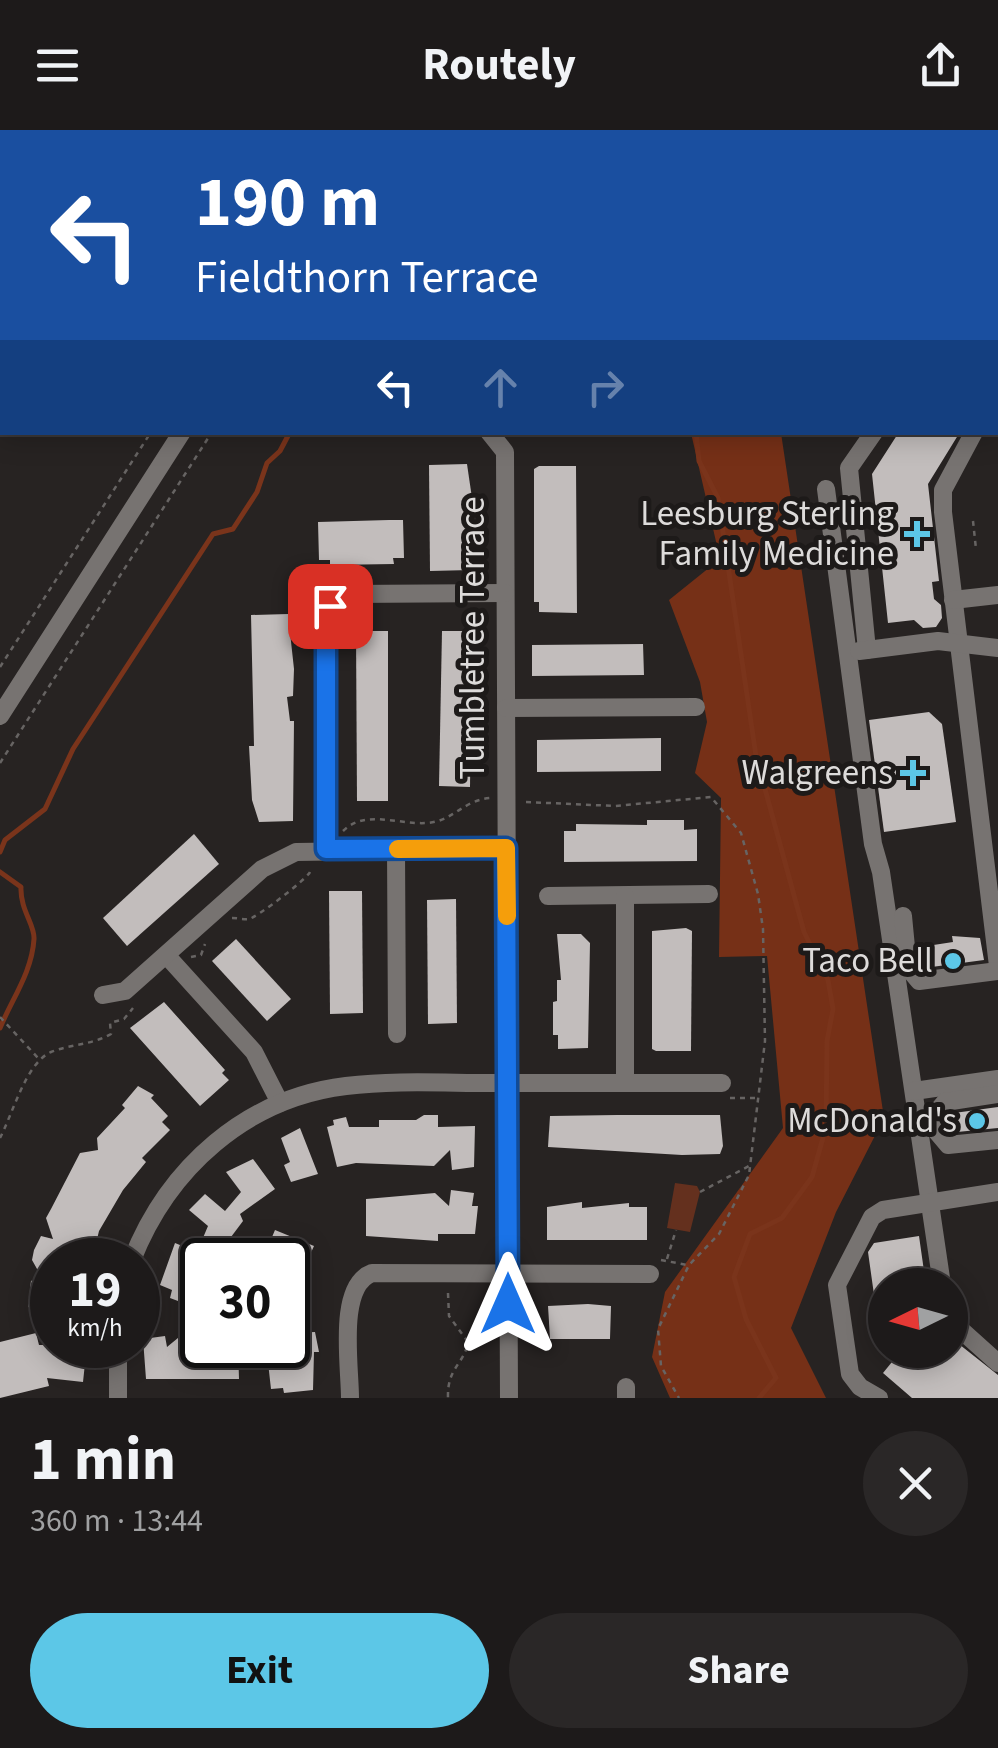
<!DOCTYPE html>
<html lang="en">
<head>
<meta charset="utf-8">
<style>
	:root { --surface:#1d1a1a; --page:#2a2727; --text:#f1f3f6; --muted:#a0a1a2; --line:#3b3839; --accent:#5cc7e7 }
	body { margin:0; font-family:"Source Sans 3",sans-serif; background:var(--page); color:var(--text); height:100vh; display:flex; flex-direction:column; font-size:38px; white-space:nowrap }
	* { box-sizing:border-box; margin:0 }
	p { font-size:32px; color:var(--muted) }
	.icon { flex:none; width:55px; height:55px; fill:none; stroke:currentColor; stroke-width:2; stroke-linecap:round; stroke-linejoin:round }
	.map { position:relative; height:1268px; overflow:hidden }
	.sheet { display:flex; flex-direction:column; background:var(--surface); flex:1 }
	.sheet>* { flex:none }
	.banner { position:absolute; left:0px; top:0px; width:1000px; height:305px; box-shadow:0 5px 25px #0003,0 0 0 2px var(--line); background:#1a4fa0; color:#fff; overflow:hidden }
	.needle { width:65px; rotate:265deg }
	.fabs { position:absolute; left:868px; top:1138px; display:grid; gap:20px }
	.fabs a { display:grid; place-items:center; width:100px; height:100px; border-radius:50%; background:var(--surface); box-shadow:0 5px 25px #0003,0 0 0 2px var(--line); font-size:50px }
	.speed { position:absolute; left:30px; top:1108px; display:flex; gap:20px; font-size:50px; font-weight:700; text-align:center }
	.speed>* { display:grid; place-content:center; width:130px; height:130px; border-radius:50%; background:var(--surface); box-shadow:0 5px 25px #0003,0 0 0 2px var(--line); line-height:1 }
	.speed small { font-size:25px; font-weight:400 }
	.speed .limit { border:5px solid #111; border-radius:15px; background:#fff; color:#111 }
	.pin { position:absolute; display:grid; place-items:center; width:85px; height:85px; color:#fff; margin:-42px; border-radius:20px; box-shadow:0 5px 15px #0006 }
	.me { position:absolute; width:110px; margin:-55px; rotate:0deg; stroke-linejoin:round; filter:drop-shadow(0 0 8px #0008) }
	.turn { display:flex; align-items:center; gap:35px; height:210px; padding:0 30px; font-size:45px }
	.turn .icon { width:130px; height:130px; stroke-width:2.5 }
	.turn b { display:block; font-size:70px; line-height:85px }
	.lanes { display:flex; align-items:center; height:95px; padding:0 30px; background:#0003; justify-content:center; gap:50px; direction:ltr }
	.lanes .off { opacity:.35 }
	.round { display:grid; place-items:center; flex:none; width:105px; height:105px; border-radius:52px; background:var(--page) }
	.overview { display:flex; align-items:center; justify-content:space-between; height:170px; padding:0 30px }
	h1 { font-size:60px; font-weight:700; line-height:75px }
	.primary-button { display:flex; gap:20px; margin-top:auto; padding:20px 30px }
	.primary-button a { flex:1; height:115px; border-radius:60px; background:var(--accent); color:#111; font-size:40px; font-weight:700; line-height:115px; text-align:center }
	.primary-button a+a { background:var(--page); color:var(--text) }
	header { display:flex; justify-content:space-between; align-items:center; height:130px; padding:0 30px; background:var(--surface); font-size:45px; font-weight:700 }
	.map>svg:first-child { display:block }
</style>
</head>
<body>
<header><svg class="icon" aria-label="menu" viewBox="0 0 24 24"><path d="M4 6h16M4 12h16M4 18h16"/></svg>Routely<svg class="icon" aria-label="share" viewBox="0 0 24 24"><path d="M12 15V3M7 8l5-5 5 5M5 13v7h14v-7"/></svg></header>
<div class="map">
<svg width="998" height="1268" viewBox="0 0 998 1268">
	<rect width="100%" height="100%" fill="#272322"/>
	<!-- green -->
	<path fill="#64301e" d="M 675,1053 L 697,1056 L 700,1062 L 690,1102 L 667,1098 Z"/>
	<!-- forest -->
	<path fill="#763017" d="M 691,303 L 781,303 L 884,988 L 836,1082 L 791,1198 L 826,1268 L 670,1268 L 652,1227 L 665,1162 L 783,998 L 767,826 L 719,827 L 721,668 L 695,643 L 707,592 L 700,552 L 669,470 L 720,429 Z"/>
	<g fill="none" stroke-linecap="round" stroke-linejoin="round">
		<!-- stream -->
		<g stroke="#7a341b" stroke-width="5">
			<path d="M 696,302 L 699,331 L 718,368 L 756,626 L 804,802 L 828,850 L 833,879 L 827,911 L 826,997 L 812,1047 L 782,1088 L 750,1104 L 734,1147 L 746,1189 L 776,1248 L 759,1268"/>
			<path d="M 0,722 L 5,710 L 45,679 L 73,619 L 213,404 L 233,399 L 257,362 L 267,333 L 280,321 L 290,302"/>
			<path d="M 0,742 L 21,757 C 20,780 35,795 34,809 C 32,842 12,869 0,898"/>
		</g>
	</g>
	<!-- building -->
	<g fill="#c2bdbc">
		<path d="M 899,302 L 960,302 L 928,354 L 939,451 L 932,452 L 934,469 L 941,475 L 942,488 L 936,497 L 923,498 L 914,490 L 888,493 L 872,344 Z"/>
		<path d="M 467,334 L 473,375 L 471,440 L 430,441 L 429,335 Z"/>
		<path d="M 539,336 L 576,336 L 577,483 L 539,482 L 539,472 L 534,472 L 534,339 Z"/>
		<path d="M 389,390 L 403,390 L 404,428 L 393,428 L 394,434 L 330,435 L 330,430 L 319,430 L 318,392 Z"/>
		<path d="M 288,484 L 294,539 L 293,566 L 287,567 L 290,591 L 294,591 L 293,691 L 259,692 L 252,670 L 249,616 L 254,616 L 251,485 Z"/>
		<path d="M 356,501 L 388,501 L 388,671 L 357,671 Z"/>
		<path d="M 442,501 L 472,501 L 470,657 L 439,656 Z"/>
		<path d="M 643,514 L 644,545 L 532,546 L 532,515 Z"/>
		<path d="M 929,582 L 942,594 L 956,692 L 884,702 L 869,590 Z"/>
		<path d="M 661,608 L 661,641 L 537,642 L 537,610 Z"/>
		<path d="M 647,690 L 684,690 L 684,700 L 697,699 L 697,731 L 564,732 L 564,701 L 576,701 L 576,694 L 647,695 Z"/>
		<path d="M 194,704 L 219,734 L 127,816 L 103,788 Z"/>
		<path d="M 329,761 L 362,761 L 363,883 L 330,884 Z"/>
		<path d="M 456,769 L 457,893 L 428,894 L 427,770 Z"/>
		<path d="M 686,798 L 692,801 L 691,921 L 656,921 L 652,919 L 652,801 Z"/>
		<path d="M 557,804 L 581,804 L 590,813 L 588,918 L 558,919 L 558,905 L 553,905 L 553,872 L 557,871 L 557,850 L 561,850 Z"/>
		<path d="M 952,806 L 980,808 L 984,830 L 924,838 L 921,825 L 928,824 L 927,816 L 953,812 Z"/>
		<path d="M 236,809 L 291,869 L 267,891 L 212,831 Z"/>
		<path d="M 164,872 L 225,940 L 222,943 L 229,950 L 200,976 L 130,898 Z"/>
		<path d="M 138,956 L 154,965 L 151,968 L 168,986 L 162,992 L 170,1000 L 142,1028 L 146,1032 L 123,1060 L 99,1101 L 92,1130 L 52,1130 L 52,1182 L 28,1177 L 31,1151 L 41,1146 L 32,1130 L 34,1120 L 41,1106 L 53,1109 L 46,1088 L 51,1079 L 80,1023 L 98,1020 L 97,1008 L 125,978 L 122,975 Z"/>
		<path d="M 998,977 L 998,998 L 957,1002 L 954,983 Z"/>
		<path d="M 424,985 L 438,985 L 438,997 L 475,996 L 474,1037 L 452,1040 L 450,1020 L 434,1036 L 356,1033 L 337,1037 L 327,997 L 334,995 L 333,990 L 346,987 L 349,997 L 379,997 L 379,990 L 416,990 Z"/>
		<path d="M 617,985 L 720,985 L 723,1016 L 720,1024 L 682,1025 L 548,1017 L 550,986 Z"/>
		<path d="M 300,998 L 318,1044 L 291,1052 L 284,1035 L 290,1032 L 281,1008 Z"/>
		<path d="M 253,1029 L 275,1059 L 240,1084 L 243,1091 L 222,1119 L 247,1130 L 202,1130 L 202,1180 L 170,1168 L 172,1160 L 160,1155 L 175,1113 L 197,1122 L 208,1096 L 189,1080 L 205,1064 L 225,1081 L 241,1062 L 226,1042 Z"/>
		<path d="M 451,1060 L 474,1063 L 472,1076 L 478,1076 L 475,1104 L 438,1104 L 438,1111 L 366,1106 L 366,1069 L 435,1063 L 449,1076 Z"/>
		<path d="M 582,1072 L 582,1078 L 629,1073 L 629,1077 L 647,1077 L 647,1110 L 547,1110 L 547,1077 Z"/>
		<path d="M 275,1100 L 314,1116 L 298,1151 L 311,1151 L 312,1169 L 300,1169 L 300,1177 L 288,1177 L 288,1130 L 264,1126 Z"/>
		<path d="M 919,1106 L 926,1155 L 885,1155 L 885,1186 L 877,1186 L 868,1122 L 874,1113 Z"/>
		<path d="M 588,1174 L 611,1176 L 610,1209 L 550,1209 L 548,1176 Z"/>
		<path d="M 315,1202 L 319,1222 L 314,1222 L 313,1260 L 284,1263 L 283,1258 L 271,1259 L 266,1215 L 288,1215 L 288,1203 Z"/>
		<path d="M 36,1203 L 39,1215 L 80,1215 L 80,1223 L 86,1224 L 83,1252 L 47,1248 L 49,1256 L 0,1268 L 0,1212 Z"/>
		<path d="M 184,1203 L 202,1203 L 202,1215 L 238,1215 L 239,1249 L 146,1249 L 143,1209 L 165,1206 L 167,1217 Z"/>
		<path d="M 950,1207 L 998,1245 L 998,1268 L 912,1268 L 883,1243 L 896,1227 L 902,1232 L 912,1220 L 950,1220 Z"/>
	</g>
	<g fill="none" stroke-linecap="round" stroke-linejoin="round">
		<!-- path -->
		<g stroke="#676463" stroke-width="2.5" stroke-dasharray="5 5" stroke-linecap="butt">
			<path d="M 355,2 L 356,0"/>
			<path d="M 973,391 L 976,419"/>
			<path d="M 0,537 L 151,302"/>
			<path d="M 0,633 L 212,302"/>
			<path d="M 526,672 L 615,676 L 711,667 L 741,703 L 758,764 L 763,799 L 765,911 L 749,1045 L 719,1104 L 689,1135 L 658,1199 L 661,1236 L 679,1268"/>
			<path d="M 343,701 C 368,676 408,700 438,691 C 457,685 467,670 490,668"/>
			<path d="M 232,788 C 238,788 244,790 249,789 C 256,788 307,749 310,742"/>
			<path d="M 191,827 L 201,825 L 205,814"/>
			<path d="M 0,887 L 39,929"/>
			<path d="M 730,968 L 756,968"/>
			<path d="M 0,1008 C 13,983 26,933 51,922 C 71,914 92,915 111,904 L 110,893 L 124,889 L 133,878"/>
			<path d="M 700,1062 L 749,1036"/>
			<path d="M 667,1129 L 676,1100"/>
			<path d="M 661,1130 L 687,1135"/>
			<path d="M 448,1163 L 449,1186 L 468,1212 C 464,1235 447,1237 448,1268"/>
		</g>
		<!-- minor -->
		<g stroke="#777371" stroke-width="18">
			<path d="M 737,0 L 738,2"/>
			<path d="M 963,0 L 966,2"/>
			<path d="M 490,2 L 498,0"/>
			<path d="M 985,2 L 987,0"/>
			<path d="M 489,302 L 505,322 L 509,1268"/>
			<path d="M 974,302 L 943,360 L 943,382 L 998,836"/>
			<path d="M 826,359 L 873,714 L 881,742 L 942,1155"/>
			<path d="M 953,470 L 998,465"/>
			<path d="M 867,520 L 849,338 L 874,302"/>
			<path d="M 859,521 L 938,511 L 998,518"/>
			<path d="M 506,578 L 696,577"/>
			<path d="M 0,586 L 182,302"/>
			<path d="M 326,719 L 326,487 L 338,468 L 348,464 L 505,463"/>
			<path d="M 396,719 L 397,904"/>
			<path d="M 548,766 L 709,764"/>
			<path d="M 903,786 L 908,838 L 919,851 L 998,841"/>
			<path d="M 167,826 L 254,922 L 280,973"/>
			<path d="M 103,865 L 125,861 L 262,739 L 296,722 L 506,719"/>
			<path d="M 625,953 L 625,766"/>
			<path d="M 914,961 L 998,949"/>
			<path d="M 998,964 L 945,972 L 935,984 L 937,1002 L 948,1015 L 998,1010"/>
			<path d="M 132,1130 C 168,1038 246,968 346,956 C 394,950 444,953 492,953 C 568,953 645,953 722,953"/>
			<path d="M 950,1190 L 998,1233"/>
			<path d="M 626,1257 L 626,1268"/>
			<path d="M 118,1268 L 118,1215"/>
			<path d="M 350,1268 C 350,1235 337,1156 372,1143 L 650,1144"/>
			<path d="M 879,1268 L 860,1257 L 850,1244 L 837,1155 L 872,1087 L 883,1080 L 998,1062"/>
		</g>
	</g>
	<g fill="none" stroke-linecap="round" stroke-linejoin="round">
		<defs>
			<path id="route" d="M 330,476 L 326,487 L 326,719 L 506,718 L 508,1174"/>
		</defs>
		<!-- route casing -->
		<use href="#route" stroke="#114b97" stroke-width="25"/>
		<!-- route -->
		<use href="#route" stroke="#1a73e8" stroke-width="18"/>
		<!-- slow -->
		<path stroke="#f59e0b" stroke-width="18" d="M 398,719 L 506,718 L 507,786"/>
	</g>
	<!-- markers -->
	<g fill="#5cc7e7" stroke="#1d1a19" stroke-width="4">
		<path d="M912 389h10v10h10v10h-10v10h-10v-10h-10v-10h10z"/>
		<path d="M908 628h10v10h10v10h-10v10h-10v-10h-10v-10h10z"/>
		<circle cx="953" cy="831" r="10"/>
		<circle cx="977" cy="991" r="10"/>
	</g>
	<g text-anchor="middle" dominant-baseline="central" stroke-width="10" stroke-linejoin="round" paint-order="stroke">
		<!-- poi labels -->
		<g font-size="35" fill="#dddbda" stroke="#1d1a19" text-anchor="end">
			<text x="894" y="384">Leesburg Sterling<tspan x="894" dy="40">Family Medicine</tspan></text>
			<text x="893" y="643">Walgreens</text>
			<text x="933" y="831">Taco Bell</text>
			<text x="957" y="991">McDonald's</text>
		</g>
		<!-- street labels -->
		<g font-size="35" fill="#dddbda" stroke="#1d1a19">
			<text transform="translate(473 508) rotate(-90)">Tumbletree Terrace</text>
		</g>
	</g>
</svg>
<div class="fabs">
<a><svg class="needle" viewBox="-14 -14 28 28"><path d="M0-13l5 13h-10z" fill="#e53935"/><path d="M0 13l5-13h-10z" fill="#a0a1a2"/></svg></a>
</div>
<div class="speed"><div>19<small>km/h</small></div><div class="limit">30</div></div>
<div class="pin" style="left:330px;top:476px;background:#d93025"><svg class="icon" aria-label="arrive" viewBox="0 0 24 24"><path d="M6 21V4h12l-3 4 3 4H6"/></svg></div>
<svg class="me" style="left:508px;top:1174px" viewBox="-20 -20 40 40"><path d="M0-17L14 15 0 8-14 15z" fill="#1a73e8" stroke="#fff" stroke-width="4"/></svg>
<div class="banner">
<div class="turn"><svg class="icon" aria-label="left" viewBox="0 0 24 24"><path d="M17 20v-9H6M10 6l-5 5 5 5"/></svg><div><b>190 m</b>Fieldthorn Terrace</div></div>
<div class="lanes"><svg class="icon" aria-label="left" viewBox="0 0 24 24"><path d="M17 20v-9H6M10 6l-5 5 5 5"/></svg><svg class="icon off" aria-label="ahead" viewBox="0 0 24 24"><path d="M12 20V5M6 11l6-6 6 6"/></svg><svg class="icon off" aria-label="right" viewBox="0 0 24 24"><path d="M7 20v-9h11M14 6l5 5-5 5"/></svg></div>
</div>
</div>
<section class="sheet">
<div class="overview"><div><h1>1 min</h1><p>360 m · 13:44</p></div><a class="round"><svg class="icon" aria-label="close" viewBox="0 0 24 24"><path d="M6 6l12 12M18 6L6 18"/></svg></a></div>
<div class="primary-button"><a>Exit</a><a>Share</a></div>
</section>
</body>
</html>
